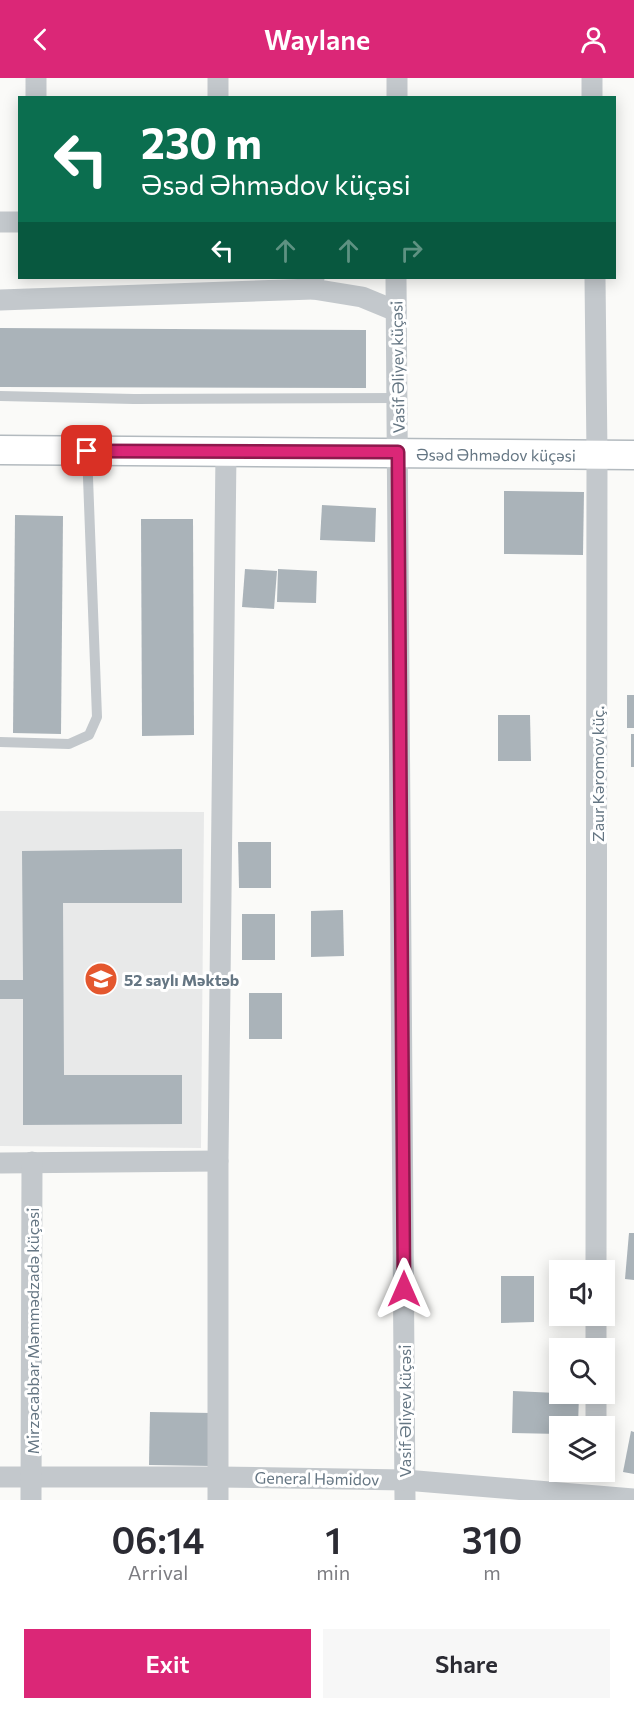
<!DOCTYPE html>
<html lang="en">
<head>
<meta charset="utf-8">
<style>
	:root { --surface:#fff; --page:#f7f7f7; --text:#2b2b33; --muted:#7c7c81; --accent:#db2777 }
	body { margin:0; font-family:Commissioner,sans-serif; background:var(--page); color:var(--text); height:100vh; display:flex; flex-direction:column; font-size:22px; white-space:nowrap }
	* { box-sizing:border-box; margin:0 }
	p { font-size:20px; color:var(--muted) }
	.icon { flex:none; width:33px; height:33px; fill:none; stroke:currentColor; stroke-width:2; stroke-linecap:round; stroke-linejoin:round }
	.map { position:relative; height:1422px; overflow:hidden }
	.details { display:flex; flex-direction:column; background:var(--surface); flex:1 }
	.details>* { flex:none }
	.hud { position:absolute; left:18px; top:18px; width:598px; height:183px; border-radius:0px; box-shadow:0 3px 15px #0003; background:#0b6e4f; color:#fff; overflow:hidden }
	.buttons { position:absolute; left:549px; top:1182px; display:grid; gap:12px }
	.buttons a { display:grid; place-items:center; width:66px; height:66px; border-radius:0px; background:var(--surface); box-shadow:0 3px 15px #0003; font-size:30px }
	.pin { position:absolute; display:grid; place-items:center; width:51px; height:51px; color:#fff; margin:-26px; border-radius:12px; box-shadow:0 3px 9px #0006 }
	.me { position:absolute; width:66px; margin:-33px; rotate:0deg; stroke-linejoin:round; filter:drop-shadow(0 0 4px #0008) }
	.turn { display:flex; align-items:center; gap:21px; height:126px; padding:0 24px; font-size:27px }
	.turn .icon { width:78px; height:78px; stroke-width:2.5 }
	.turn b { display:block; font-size:42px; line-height:51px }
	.lanes { display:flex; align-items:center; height:57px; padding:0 24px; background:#0003; justify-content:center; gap:30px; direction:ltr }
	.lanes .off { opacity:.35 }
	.eta { display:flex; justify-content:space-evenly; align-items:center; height:102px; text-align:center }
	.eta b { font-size:36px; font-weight:600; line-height:42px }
	.button { display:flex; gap:12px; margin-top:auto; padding:12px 24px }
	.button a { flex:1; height:69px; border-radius:0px; background:var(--accent); color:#fff; font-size:24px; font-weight:600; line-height:69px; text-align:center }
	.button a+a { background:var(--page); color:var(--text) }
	header { display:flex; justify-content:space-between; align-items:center; height:78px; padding:0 24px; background:var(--accent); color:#fff; font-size:27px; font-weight:600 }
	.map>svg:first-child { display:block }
</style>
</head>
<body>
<header><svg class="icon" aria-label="back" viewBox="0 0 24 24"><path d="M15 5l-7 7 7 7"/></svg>Waylane<svg class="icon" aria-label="person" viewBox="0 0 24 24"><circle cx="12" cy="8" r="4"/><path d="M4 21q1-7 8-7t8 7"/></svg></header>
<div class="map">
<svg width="634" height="1422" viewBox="0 0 634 1422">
	<rect width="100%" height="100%" fill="#fafaf8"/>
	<!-- built -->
	<path fill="#e8e9e9" d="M 0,733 L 204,734 L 201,1070 L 0,1068 Z"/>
	<!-- building -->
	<g fill="#aab3b9">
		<path d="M 0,250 L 366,252 L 366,310 L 0,309 Z"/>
		<path d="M 504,413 L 584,414 L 583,477 L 504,476 Z"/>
		<path d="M 322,427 L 376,430 L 375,464 L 320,462 Z"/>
		<path d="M 15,437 L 63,438 L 61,656 L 13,655 Z"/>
		<path d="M 141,441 L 193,441 L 194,657 L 142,658 Z"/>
		<path d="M 245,491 L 277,493 L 274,531 L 242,529 Z"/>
		<path d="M 278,491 L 317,493 L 316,525 L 277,524 Z"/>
		<rect x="627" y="617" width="7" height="33"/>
		<path d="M 498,637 L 530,637 L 531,683 L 498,683 Z"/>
		<rect x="631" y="656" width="3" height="33"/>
		<path d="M 238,764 L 271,764 L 271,810 L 239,810 Z"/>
		<path d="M 182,771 L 182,825 L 63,825 L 64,997 L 182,997 L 182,1046 L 23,1047 L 23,921 L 0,921 L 0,902 L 23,902 L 22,773 Z"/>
		<path d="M 343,832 L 344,878 L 311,879 L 311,833 Z"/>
		<rect x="242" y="836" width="33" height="46"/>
		<rect x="249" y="915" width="33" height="46"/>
		<path d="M 629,1155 L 634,1155 L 634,1202 L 625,1201 Z"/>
		<path d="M 501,1198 L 534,1198 L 534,1244 L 501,1245 Z"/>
		<path d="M 513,1313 L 579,1316 L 578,1348 L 560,1348 L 560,1356 L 512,1355 Z"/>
		<path d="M 150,1334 L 212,1335 L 211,1388 L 149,1387 Z"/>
		<path d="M 631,1353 L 634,1354 L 634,1396 L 623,1394 Z"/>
	</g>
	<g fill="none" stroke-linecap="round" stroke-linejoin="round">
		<defs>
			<g id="secondary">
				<path id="s1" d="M 0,372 L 634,377"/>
			</g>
		</defs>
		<!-- secondary casing -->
		<use href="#secondary" stroke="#b3babf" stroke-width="31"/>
		<!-- lane -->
		<g stroke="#c3c8cc" stroke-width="10">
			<path d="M 0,318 L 134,321 L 397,320"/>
			<path d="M 0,664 L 69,666 L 89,657 L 97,639 L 87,373"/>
		</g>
		<!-- street -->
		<g stroke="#c3c8cc" stroke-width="21">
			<path d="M 36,0 L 36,20"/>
			<path d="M 218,0 L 218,20"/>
			<path d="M 592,0 L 592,20"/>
			<path d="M 397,20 L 397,0"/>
			<path d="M 0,144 L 20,144"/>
			<path d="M 314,200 L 313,211 L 362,219 L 396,233"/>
			<path d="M 396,200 L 405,1422"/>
			<path d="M 595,200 L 597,376 L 596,1192"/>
			<path d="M 0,222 L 313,211"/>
			<path d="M 0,1085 L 218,1083"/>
			<path d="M 596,1270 L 596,1238"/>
			<path d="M 596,1345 L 596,1316"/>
			<path d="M 0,1399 L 218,1399 L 405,1402 L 634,1421"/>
			<path d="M 31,1422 L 32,1084"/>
			<path d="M 218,1422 L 218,1083 L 226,374"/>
		</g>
		<!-- secondary -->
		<use href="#secondary" stroke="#fff" stroke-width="28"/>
	</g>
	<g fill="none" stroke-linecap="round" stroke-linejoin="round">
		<defs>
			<path id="route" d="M 87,373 L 398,374 L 404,1211"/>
		</defs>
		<!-- route casing -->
		<use href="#route" stroke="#8e194d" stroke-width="15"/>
		<!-- route -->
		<use href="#route" stroke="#db2777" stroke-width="10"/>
	</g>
	<!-- icons -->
	<defs>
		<symbol id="school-disc" viewBox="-11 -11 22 22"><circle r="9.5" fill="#e4572e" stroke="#fff"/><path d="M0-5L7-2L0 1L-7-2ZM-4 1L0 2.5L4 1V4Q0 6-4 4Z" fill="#fff"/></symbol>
	</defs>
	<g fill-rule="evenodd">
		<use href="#school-disc" x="82" y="882" width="38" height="38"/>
	</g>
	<g text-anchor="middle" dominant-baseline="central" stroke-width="6" stroke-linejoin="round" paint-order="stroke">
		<!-- street labels -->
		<g font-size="16" fill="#657683" stroke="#fff">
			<text transform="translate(397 289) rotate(-91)">Vasif Əliyev küçəsi</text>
			<text stroke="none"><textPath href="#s1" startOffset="496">Əsəd Əhmədov küçəsi</textPath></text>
			<text transform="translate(597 696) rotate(-90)">Zaur Kəromov küç.</text>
			<text transform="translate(32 1253) rotate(-90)">Mirzəcabbar Məmmədzadə küçəsi</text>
			<text transform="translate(404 1333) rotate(-90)">Vasif Əliyev küçəsi</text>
			<text transform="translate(317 1400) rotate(1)">General Həmidov</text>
		</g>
		<!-- poi labels -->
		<g font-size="16" font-weight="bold" fill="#657683" stroke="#fff" text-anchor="start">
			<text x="124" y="901">52 saylı Məktəb</text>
		</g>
	</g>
</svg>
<div class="buttons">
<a><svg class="icon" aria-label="sound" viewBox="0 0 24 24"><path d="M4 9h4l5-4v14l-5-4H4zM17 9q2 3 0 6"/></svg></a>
<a><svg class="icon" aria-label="search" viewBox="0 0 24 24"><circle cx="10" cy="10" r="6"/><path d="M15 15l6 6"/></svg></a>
<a><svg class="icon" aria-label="layers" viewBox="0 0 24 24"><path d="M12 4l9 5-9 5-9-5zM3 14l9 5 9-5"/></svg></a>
</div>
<div class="pin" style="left:87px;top:373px;background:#d93025"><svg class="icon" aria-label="arrive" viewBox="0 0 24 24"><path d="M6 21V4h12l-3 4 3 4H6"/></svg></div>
<svg class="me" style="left:404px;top:1211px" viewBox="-20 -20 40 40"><path d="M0-17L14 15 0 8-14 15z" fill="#db2777" stroke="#fff" stroke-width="4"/></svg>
<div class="hud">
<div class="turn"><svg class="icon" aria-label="left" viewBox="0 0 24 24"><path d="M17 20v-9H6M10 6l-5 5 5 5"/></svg><div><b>230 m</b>Əsəd Əhmədov küçəsi</div></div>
<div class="lanes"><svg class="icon" aria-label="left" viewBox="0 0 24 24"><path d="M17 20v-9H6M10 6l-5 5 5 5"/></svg><svg class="icon off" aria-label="ahead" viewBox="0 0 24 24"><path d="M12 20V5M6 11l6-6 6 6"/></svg><svg class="icon off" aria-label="ahead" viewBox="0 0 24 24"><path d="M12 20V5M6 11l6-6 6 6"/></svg><svg class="icon off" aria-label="right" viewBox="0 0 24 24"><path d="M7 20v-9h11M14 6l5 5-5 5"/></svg></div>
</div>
</div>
<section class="details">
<div class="eta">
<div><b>06:14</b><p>Arrival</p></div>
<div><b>1</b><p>min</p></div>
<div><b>310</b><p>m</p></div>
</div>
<div class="button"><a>Exit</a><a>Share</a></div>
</section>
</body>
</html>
